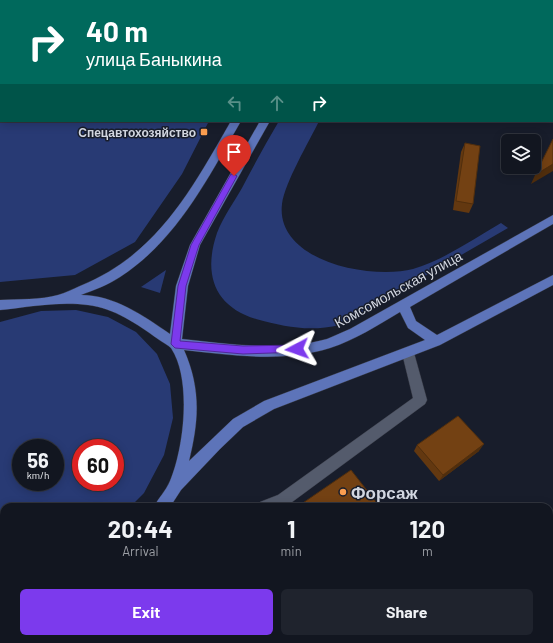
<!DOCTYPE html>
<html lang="en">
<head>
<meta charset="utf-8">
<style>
	:root { --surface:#121620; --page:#1f232d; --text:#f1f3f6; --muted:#9c9fa5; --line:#31353e; --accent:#7c3aed }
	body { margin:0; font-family:Barlow,sans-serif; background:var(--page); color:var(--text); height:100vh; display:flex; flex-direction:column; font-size:15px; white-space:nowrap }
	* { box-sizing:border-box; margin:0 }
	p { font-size:13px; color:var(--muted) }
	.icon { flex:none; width:22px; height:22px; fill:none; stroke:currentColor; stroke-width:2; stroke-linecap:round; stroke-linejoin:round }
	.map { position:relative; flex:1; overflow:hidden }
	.drawer { position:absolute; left:0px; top:503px; width:553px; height:140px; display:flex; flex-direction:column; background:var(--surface); border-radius:12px 12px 0 0; box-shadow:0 2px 10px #0003,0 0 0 1px var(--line) }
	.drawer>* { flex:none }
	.banner { position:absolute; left:0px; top:0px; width:553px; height:122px; box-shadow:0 2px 10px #0003,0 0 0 1px var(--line); background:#00695c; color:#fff; overflow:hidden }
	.tools { position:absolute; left:501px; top:134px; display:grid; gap:8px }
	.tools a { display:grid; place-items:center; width:40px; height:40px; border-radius:6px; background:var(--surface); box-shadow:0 2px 10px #0003,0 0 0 1px var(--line); font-size:20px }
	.speed { position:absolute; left:12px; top:439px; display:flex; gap:8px; font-size:20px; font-weight:700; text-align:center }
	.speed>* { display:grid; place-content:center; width:52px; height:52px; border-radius:50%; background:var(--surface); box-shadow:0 2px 10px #0003,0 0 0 1px var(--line); line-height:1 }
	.speed small { font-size:10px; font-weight:400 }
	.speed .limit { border:6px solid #d22; background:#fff; color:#111 }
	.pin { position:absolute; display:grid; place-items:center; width:34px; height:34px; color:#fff; margin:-41px -17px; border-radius:50% 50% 50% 0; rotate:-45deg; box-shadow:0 0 4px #0007 }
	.pin .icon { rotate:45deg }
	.me { position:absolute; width:44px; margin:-22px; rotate:266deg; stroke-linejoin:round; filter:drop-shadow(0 0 3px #0008) }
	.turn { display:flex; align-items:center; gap:14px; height:84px; padding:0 20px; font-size:18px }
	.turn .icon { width:52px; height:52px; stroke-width:2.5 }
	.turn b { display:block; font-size:28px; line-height:34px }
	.lanes { display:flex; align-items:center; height:38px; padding:0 20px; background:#0003; justify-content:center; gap:20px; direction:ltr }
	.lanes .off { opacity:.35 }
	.eta { display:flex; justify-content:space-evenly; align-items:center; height:68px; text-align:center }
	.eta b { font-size:24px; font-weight:700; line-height:28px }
	.action { display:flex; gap:8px; margin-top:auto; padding:8px 20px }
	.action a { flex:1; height:46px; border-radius:6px; background:var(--accent); color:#fff; font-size:16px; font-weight:700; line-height:46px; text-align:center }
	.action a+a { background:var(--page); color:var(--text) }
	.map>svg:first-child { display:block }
</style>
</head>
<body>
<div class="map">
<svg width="553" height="643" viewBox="0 0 553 643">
	<rect width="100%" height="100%" fill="#181d2b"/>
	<!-- green -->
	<g fill="#283a74" fill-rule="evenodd">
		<path d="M 0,0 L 272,0 L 1,1 L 1,121 L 209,121 L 182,174 L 135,242 L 75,275 L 0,282 Z"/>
		<path d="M 279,121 L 319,121 C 309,142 285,182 282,204 C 275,262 372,280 413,269 C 444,260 473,239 501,223 L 508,228 L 340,325 C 309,332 286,327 256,319 C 214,306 203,274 217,233 C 223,217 234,202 242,188 C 254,165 266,143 279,121 Z"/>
		<path d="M 166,270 L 160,293 L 141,287 Z"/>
		<path d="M 76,310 L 108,317 L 136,332 L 157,354 L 170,384 L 173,418 L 164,455 L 144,493 L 130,507 L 4,507 L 4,569 L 0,569 L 0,322 L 41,311 ZM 21,448 L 55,448 L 55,482 L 21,482 ZM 81,448 L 115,448 L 115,482 L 81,482 Z"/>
	</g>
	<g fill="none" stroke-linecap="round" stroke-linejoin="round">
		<defs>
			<g id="minor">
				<rect x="455" y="0" width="8" height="1"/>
				<path d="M 497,0 L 505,0 L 496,1 Z"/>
				<path d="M 552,116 L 553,122 L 549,121 L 552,121 Z"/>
				<path d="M 408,348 L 412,349 L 414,353 L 427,400 L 425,404 L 288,505 L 284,507 L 258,507 L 260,502 L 278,495 L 413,398 L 402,353 L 404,349 Z"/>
				<path d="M 35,639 L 51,639 L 50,643 L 34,643 Z"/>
				<path d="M 79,639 L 99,639 L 100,643 L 80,643 Z"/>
				<path d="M 159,639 L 175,639 L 176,643 L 160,643 Z"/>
			</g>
			<g id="major">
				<path d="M 290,0 L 298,0 L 289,1 Z"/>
				<rect x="330" y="0" width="8" height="1"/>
				<path d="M 231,121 L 241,121 C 208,178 177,240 120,277 C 108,285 94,290 81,295 C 114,295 144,316 170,334 L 176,286 L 190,245 L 260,121 L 270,121 L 200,245 L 188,286 L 182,339 C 229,344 280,352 327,339 C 335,336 342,332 350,329 L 553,215 L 553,224 L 410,307 L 416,321 L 437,335 L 553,275 L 553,285 L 440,345 L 274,409 L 243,427 L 220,449 L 181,490 L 170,507 L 154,507 C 158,498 166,491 170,481 C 184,448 192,379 171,348 C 168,345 162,342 158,339 C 137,324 114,308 88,305 C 60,301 28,307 0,310 L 0,300 C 18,299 41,300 58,295 C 65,293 73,289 80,286 C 157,255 192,189 231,121 ZM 400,312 L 408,328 L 425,340 L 264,401 L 233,419 L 189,461 C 199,420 201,389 184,350 C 231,355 283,363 330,348 C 355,340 378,325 400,312 Z"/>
				<rect x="0" y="602" width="4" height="16"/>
			</g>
		</defs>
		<!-- minor casing -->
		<use href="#minor" stroke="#363944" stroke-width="1"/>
		<!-- major casing -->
		<use href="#major" stroke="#363944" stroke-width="1"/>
		<!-- minor -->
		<use href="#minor" fill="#545b6c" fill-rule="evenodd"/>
		<!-- major -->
		<use href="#major" fill="#5d74b9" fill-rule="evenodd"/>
	</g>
	<!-- wall -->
	<g fill="#633810">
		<path d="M 535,0 L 553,0 L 553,108 L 552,108 L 552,1 L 535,1 Z"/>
		<path d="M 465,143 L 473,204 L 469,213 L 453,210 L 461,152 Z"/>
		<path d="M 417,445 L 479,451 L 439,481 L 414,451 Z"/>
	</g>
	<!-- shaded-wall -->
	<g fill="#502e0d">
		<path d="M 553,164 L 553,171 L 531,184 L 535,175 Z"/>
		<path d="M 484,444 L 479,451 L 439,481 L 443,475 Z"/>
	</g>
	<!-- building -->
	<g fill="#734113" stroke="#502e0d">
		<path d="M 539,0 L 553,0 L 553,93 L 552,92 L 552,1 L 539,1 Z"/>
		<path d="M 553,139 L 553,164 L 535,175 Z"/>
		<path d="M 465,143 L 480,146 L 473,204 L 456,201 Z"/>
		<path d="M 458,416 L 484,444 L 443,475 L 417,445 Z"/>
		<path d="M 351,470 L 380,507 L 297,507 Z"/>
	</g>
	<!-- route -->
	<path fill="#7c3aed" stroke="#51269a" d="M 231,174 L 234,174 L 237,176 L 199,245 L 186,286 L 180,341 L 243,346 L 297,345 L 301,346 L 301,352 L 243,354 L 175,348 L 171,344 L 178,286 L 191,245 Z"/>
	<!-- markers -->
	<g fill="#fb9e50" stroke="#181d2b" stroke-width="1.5">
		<rect x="200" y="128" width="8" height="8" rx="2"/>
		<circle cx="343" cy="492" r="4"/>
	</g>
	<g text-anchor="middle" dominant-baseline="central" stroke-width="3" stroke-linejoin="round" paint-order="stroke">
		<!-- far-poi labels -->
		<g font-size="12" font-weight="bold" fill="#d3d7e1" stroke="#181d2b" text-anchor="end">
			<text x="196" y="132">Спецавтохозяйство</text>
		</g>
		<!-- street labels -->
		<g font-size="14" fill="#d3d7e1" stroke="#181d2b">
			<text transform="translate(398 289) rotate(-29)">Комсомольская улица</text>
		</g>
		<!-- near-poi labels -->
		<g font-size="17" font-weight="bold" fill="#d3d7e1" stroke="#181d2b" text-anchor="start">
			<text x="351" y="492">Форсаж</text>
		</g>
	</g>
</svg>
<div class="tools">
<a><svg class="icon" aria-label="layers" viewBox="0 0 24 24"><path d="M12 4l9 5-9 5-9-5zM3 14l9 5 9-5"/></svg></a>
</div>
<div class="speed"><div>56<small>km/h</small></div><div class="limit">60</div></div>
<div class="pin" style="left:234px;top:176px;background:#d93025"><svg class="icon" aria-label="arrive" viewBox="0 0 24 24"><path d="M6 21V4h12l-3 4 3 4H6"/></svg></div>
<svg class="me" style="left:297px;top:349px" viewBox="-20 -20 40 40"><path d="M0-17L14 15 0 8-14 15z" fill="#7c3aed" stroke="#fff" stroke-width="4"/></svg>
<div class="banner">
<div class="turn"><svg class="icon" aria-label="right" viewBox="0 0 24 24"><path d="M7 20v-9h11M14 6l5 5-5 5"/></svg><div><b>40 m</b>улица Баныкина</div></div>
<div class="lanes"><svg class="icon off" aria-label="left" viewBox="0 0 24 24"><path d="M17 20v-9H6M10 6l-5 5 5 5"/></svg><svg class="icon off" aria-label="ahead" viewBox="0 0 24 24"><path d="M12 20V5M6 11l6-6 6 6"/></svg><svg class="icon" aria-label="right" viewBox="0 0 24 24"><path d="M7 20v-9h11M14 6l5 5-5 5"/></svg></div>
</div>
<section class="drawer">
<div class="eta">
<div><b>20:44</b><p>Arrival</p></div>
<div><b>1</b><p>min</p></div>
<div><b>120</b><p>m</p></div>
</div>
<div class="action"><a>Exit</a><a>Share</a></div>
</section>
</div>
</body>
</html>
